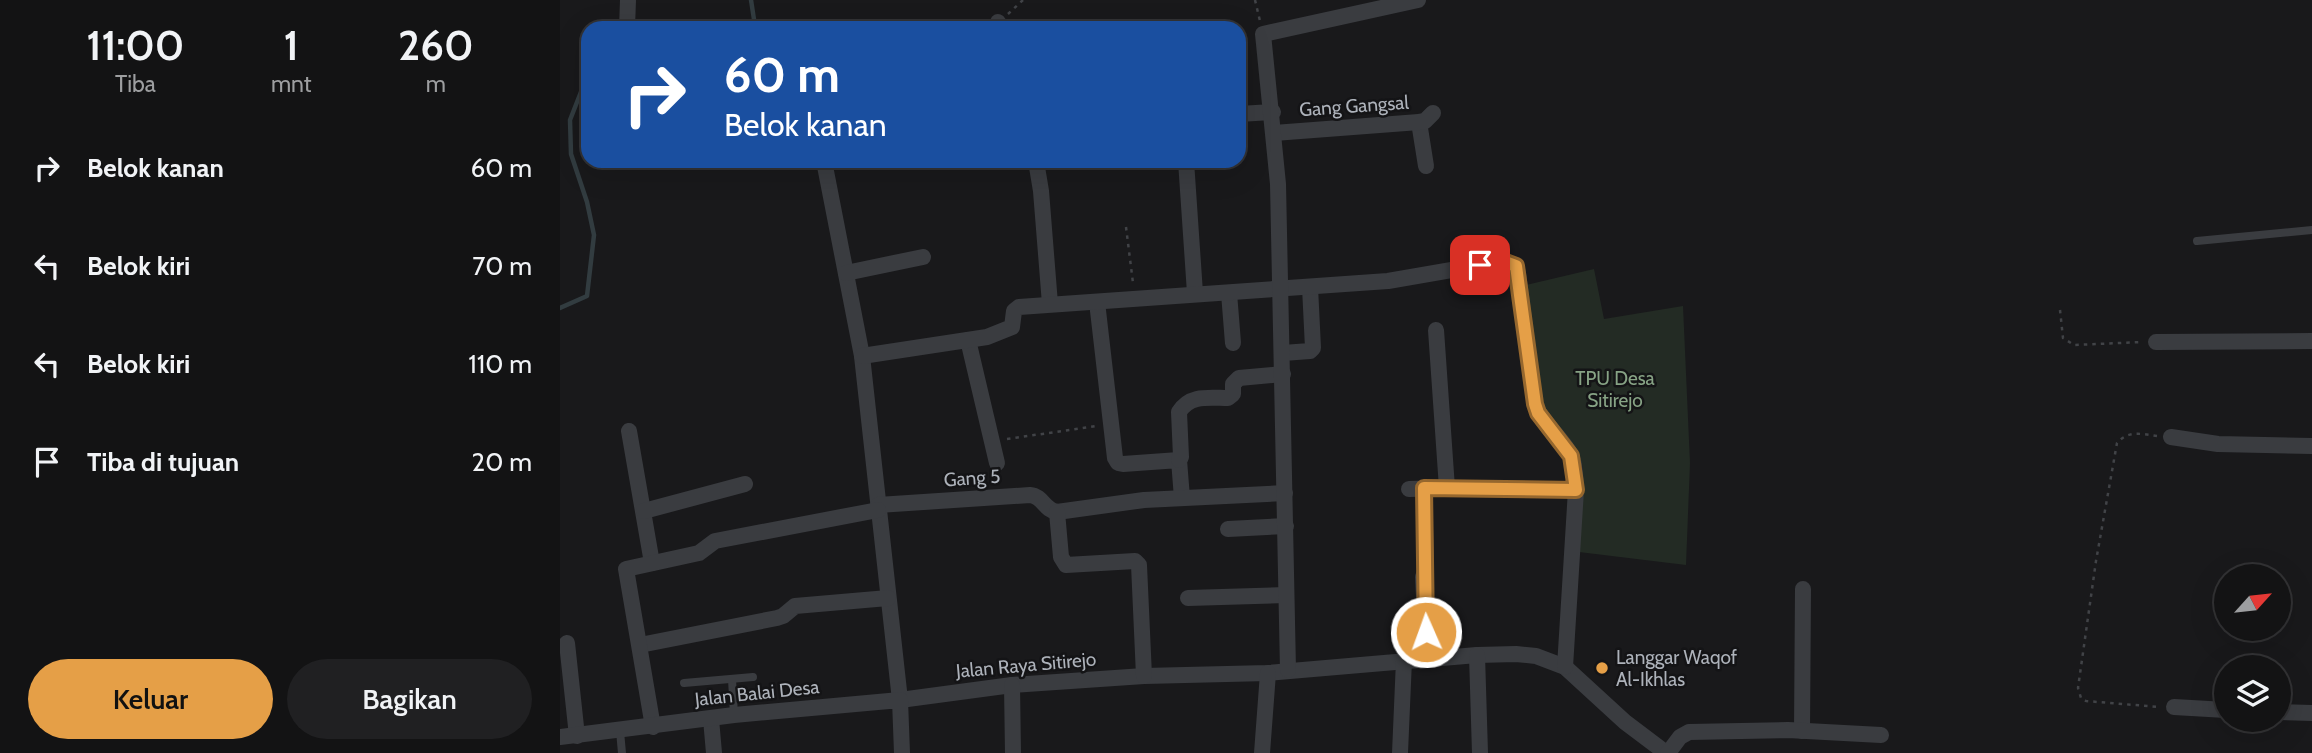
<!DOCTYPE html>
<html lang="id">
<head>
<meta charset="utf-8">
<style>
	:root { --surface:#131314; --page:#202022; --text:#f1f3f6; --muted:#9d9ea0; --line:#323234; --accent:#e59f47 }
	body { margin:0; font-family:Cabin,sans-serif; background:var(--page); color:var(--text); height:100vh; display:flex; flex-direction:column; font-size:26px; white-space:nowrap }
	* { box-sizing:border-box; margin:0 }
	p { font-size:23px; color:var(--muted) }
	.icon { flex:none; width:38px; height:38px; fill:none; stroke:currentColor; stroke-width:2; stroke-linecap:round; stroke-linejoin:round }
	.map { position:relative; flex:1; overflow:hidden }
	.panel { display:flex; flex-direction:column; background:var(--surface); width:560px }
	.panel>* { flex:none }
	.hud { position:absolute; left:21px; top:21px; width:665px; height:147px; border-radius:21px; box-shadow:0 7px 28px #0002,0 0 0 2px var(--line); background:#1a4fa0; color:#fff; overflow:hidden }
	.needle { width:46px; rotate:63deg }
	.tools { position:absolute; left:1654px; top:564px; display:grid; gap:14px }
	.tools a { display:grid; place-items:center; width:77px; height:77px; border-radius:50%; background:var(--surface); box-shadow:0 7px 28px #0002,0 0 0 2px var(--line); font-size:35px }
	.pin { position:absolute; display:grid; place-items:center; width:60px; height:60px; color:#fff; margin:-30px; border-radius:14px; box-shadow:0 4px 10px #0006 }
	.me { position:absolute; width:77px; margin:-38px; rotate:358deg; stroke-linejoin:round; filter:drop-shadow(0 0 5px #0008) }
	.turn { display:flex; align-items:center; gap:24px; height:147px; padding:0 28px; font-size:32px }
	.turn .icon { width:91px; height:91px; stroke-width:2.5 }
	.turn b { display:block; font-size:49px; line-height:60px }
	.eta { display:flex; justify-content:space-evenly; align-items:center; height:119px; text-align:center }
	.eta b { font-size:42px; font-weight:600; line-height:49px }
	.button { display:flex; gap:14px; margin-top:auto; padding:14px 28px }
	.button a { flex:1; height:80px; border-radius:42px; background:var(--accent); color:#111; font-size:28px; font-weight:600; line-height:80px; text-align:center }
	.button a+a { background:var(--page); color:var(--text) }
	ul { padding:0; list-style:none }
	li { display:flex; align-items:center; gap:21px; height:98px; padding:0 28px }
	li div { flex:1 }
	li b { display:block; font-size:26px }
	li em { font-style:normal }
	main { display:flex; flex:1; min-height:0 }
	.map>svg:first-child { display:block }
</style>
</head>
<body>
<main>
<section class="panel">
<div class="eta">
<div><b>11:00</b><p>Tiba</p></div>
<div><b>1</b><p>mnt</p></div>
<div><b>260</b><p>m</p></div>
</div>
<ul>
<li><svg class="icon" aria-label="right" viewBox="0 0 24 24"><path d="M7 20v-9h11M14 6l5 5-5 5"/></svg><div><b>Belok kanan</b></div><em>60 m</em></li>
<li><svg class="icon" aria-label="left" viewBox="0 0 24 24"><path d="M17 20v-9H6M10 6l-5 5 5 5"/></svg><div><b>Belok kiri</b></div><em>70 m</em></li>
<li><svg class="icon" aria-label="left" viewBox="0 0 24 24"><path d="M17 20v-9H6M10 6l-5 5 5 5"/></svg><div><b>Belok kiri</b></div><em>110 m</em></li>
<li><svg class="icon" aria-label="arrive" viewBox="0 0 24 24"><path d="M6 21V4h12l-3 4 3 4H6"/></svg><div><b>Tiba di tujuan</b></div><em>20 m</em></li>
</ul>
<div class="button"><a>Keluar</a><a>Bagikan</a></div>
</section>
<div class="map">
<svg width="1752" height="753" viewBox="0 0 1752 753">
	<rect width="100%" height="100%" fill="#19191b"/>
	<!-- green -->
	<path fill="#232b24" d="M 1034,269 L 1044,319 L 1123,306 L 1130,463 L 1126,565 L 1019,552 L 1023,467 L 1018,456 L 982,411 L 962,286 Z"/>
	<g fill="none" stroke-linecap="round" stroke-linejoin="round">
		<!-- stream -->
		<g stroke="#323c40" stroke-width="4.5">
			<path d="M 191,0 L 195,26 L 193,28"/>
			<path d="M 0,308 L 27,296 L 34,235 L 27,202 L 11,154 L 10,120 L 28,74"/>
		</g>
		<!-- path -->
		<g stroke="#414347" stroke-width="2.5" stroke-dasharray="3.5 5" stroke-linecap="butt">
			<path d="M 695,0 L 700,21"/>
			<path d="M 448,14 L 463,0"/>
			<path d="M 566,227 L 573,283"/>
			<path d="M 1500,310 L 1503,338 L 1514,345 L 1583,342"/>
			<path d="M 1597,436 C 1582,434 1568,430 1557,443 L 1536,561 L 1518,688 L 1521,698 L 1526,701 L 1599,707"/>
			<path d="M 447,439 L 537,426"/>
		</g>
		<!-- lane -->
		<g stroke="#3a3c40" stroke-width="8">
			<path d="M 1637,241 L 1752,230"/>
			<path d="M 172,679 L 174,715"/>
			<path d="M 124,683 L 193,677"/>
			<path d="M 60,731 L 62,753"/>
		</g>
		<!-- street -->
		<g stroke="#3a3c40" stroke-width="16">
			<path d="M 438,22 L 441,28"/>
			<path d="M 67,28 L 68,0"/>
			<path d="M 679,114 L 713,112"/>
			<path d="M 859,122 L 866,166"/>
			<path d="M 714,133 L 859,122 L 865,121 L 873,113"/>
			<path d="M 264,161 L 302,356 L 340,700 L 452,685 L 584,676 L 708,673 L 917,655 L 956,654 L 976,656 L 1005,667 L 1065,722 L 1106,753"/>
			<path d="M 476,161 L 481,191 L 490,304"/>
			<path d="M 626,161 L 635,293"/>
			<path d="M 286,273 L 363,257"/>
			<path d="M 669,293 L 673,343"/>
			<path d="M 537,302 L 555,458 L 558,463 L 563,464 L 619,460 L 622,498"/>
			<path d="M 408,340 L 437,463"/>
			<path d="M 1596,342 L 1752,341"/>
			<path d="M 723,353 L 750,351 L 753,348 L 750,287"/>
			<path d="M 302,356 L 427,337 L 452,327 L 454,311 L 459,307 L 828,281 L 943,261 C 952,263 955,265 958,273 L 975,405 C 983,424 1009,444 1013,461 C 1016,470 1015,481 1016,490 L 1005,667"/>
			<path d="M 69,431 L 92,563"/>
			<path d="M 1611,437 L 1658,444 L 1752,446"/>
			<path d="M 619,460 L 621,457 L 619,412 C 630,394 650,398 668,398 L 673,394 L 673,384 L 679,378 L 723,374"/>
			<path d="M 864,488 L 866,569 L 863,577 L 867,659"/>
			<path d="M 887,488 L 1016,490"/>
			<path d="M 849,489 L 887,488 L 876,330"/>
			<path d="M 318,505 L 470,495 C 483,496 484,510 497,512 L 584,500 L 725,493"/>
			<path d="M 84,511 L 185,484"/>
			<path d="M 497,512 L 501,557 L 506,565 L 575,561 L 579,565 L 584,676"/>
			<path d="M 668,529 L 726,526"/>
			<path d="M 628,598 L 726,595"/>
			<path d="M 7,643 L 17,736"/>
			<path d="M 80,645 L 217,618 L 223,616 L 235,606 L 328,598"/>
			<path d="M 917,655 L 920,753"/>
			<path d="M 728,670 L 718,184 L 703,34 L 858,0"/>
			<path d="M 452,685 L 453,753"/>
			<path d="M 1614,707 L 1666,710"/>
			<path d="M 1718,712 L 1752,713"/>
			<path d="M 151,719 L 154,753"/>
			<path d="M 93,727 L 66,569 L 139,553 L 155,541 L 318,510"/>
			<path d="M 1242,731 L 1243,589"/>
			<path d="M 0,737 L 174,715 L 340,700 L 342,753"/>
			<path d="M 702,753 L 708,673"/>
			<path d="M 840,753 L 844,660"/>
			<path d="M 1108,753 L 1120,737 L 1129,732 L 1228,730 L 1321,735"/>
		</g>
	</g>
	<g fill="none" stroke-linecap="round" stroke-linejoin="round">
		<defs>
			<path id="route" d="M 866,632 L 864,488 L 1016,490 L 1011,456 L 978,413 L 975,404 L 956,266 L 943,261 L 920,265"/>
		</defs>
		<!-- route casing -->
		<use href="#route" stroke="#95672e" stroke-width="18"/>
		<!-- route -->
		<use href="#route" stroke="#e59f47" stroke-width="12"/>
	</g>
	<!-- markers -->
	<circle fill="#e59f47" stroke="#141416" stroke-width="2.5" cx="1042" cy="668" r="7"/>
	<g text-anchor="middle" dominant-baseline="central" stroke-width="5" stroke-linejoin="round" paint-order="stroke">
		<!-- street labels -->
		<g font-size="19" fill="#adb2ba" stroke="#141416">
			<text transform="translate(794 106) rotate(-4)">Gang Gangsal</text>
			<text transform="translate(412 478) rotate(-4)">Gang 5</text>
			<text transform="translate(466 665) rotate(-5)">Jalan Raya Sitirejo</text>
			<text transform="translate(197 693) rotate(-6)">Jalan Balai Desa</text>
		</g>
		<!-- park labels -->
		<g font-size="19" fill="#87a385" stroke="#141416">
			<text x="1055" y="378">TPU Desa<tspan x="1055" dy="22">Sitirejo</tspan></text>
		</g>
		<!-- poi labels -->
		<g font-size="19" fill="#adb2ba" stroke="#141416" text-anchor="start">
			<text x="1056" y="657">Langgar Waqof<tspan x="1056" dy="22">Al-Ikhlas</tspan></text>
		</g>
	</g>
</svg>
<div class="tools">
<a><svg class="needle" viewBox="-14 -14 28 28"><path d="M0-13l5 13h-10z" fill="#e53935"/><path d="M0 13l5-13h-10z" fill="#9d9ea0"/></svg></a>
<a><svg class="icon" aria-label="layers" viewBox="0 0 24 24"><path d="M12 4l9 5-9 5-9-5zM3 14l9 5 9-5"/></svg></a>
</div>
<div class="pin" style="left:920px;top:265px;background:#d93025"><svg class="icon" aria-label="arrive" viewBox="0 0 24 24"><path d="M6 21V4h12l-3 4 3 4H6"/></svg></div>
<svg class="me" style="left:866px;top:632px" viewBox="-20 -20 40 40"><circle r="17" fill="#e59f47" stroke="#fff" stroke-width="3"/><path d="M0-11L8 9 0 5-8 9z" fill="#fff"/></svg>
<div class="hud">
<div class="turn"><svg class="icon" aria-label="right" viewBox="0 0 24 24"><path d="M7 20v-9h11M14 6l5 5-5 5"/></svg><div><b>60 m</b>Belok kanan</div></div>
</div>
</div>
</main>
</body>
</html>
